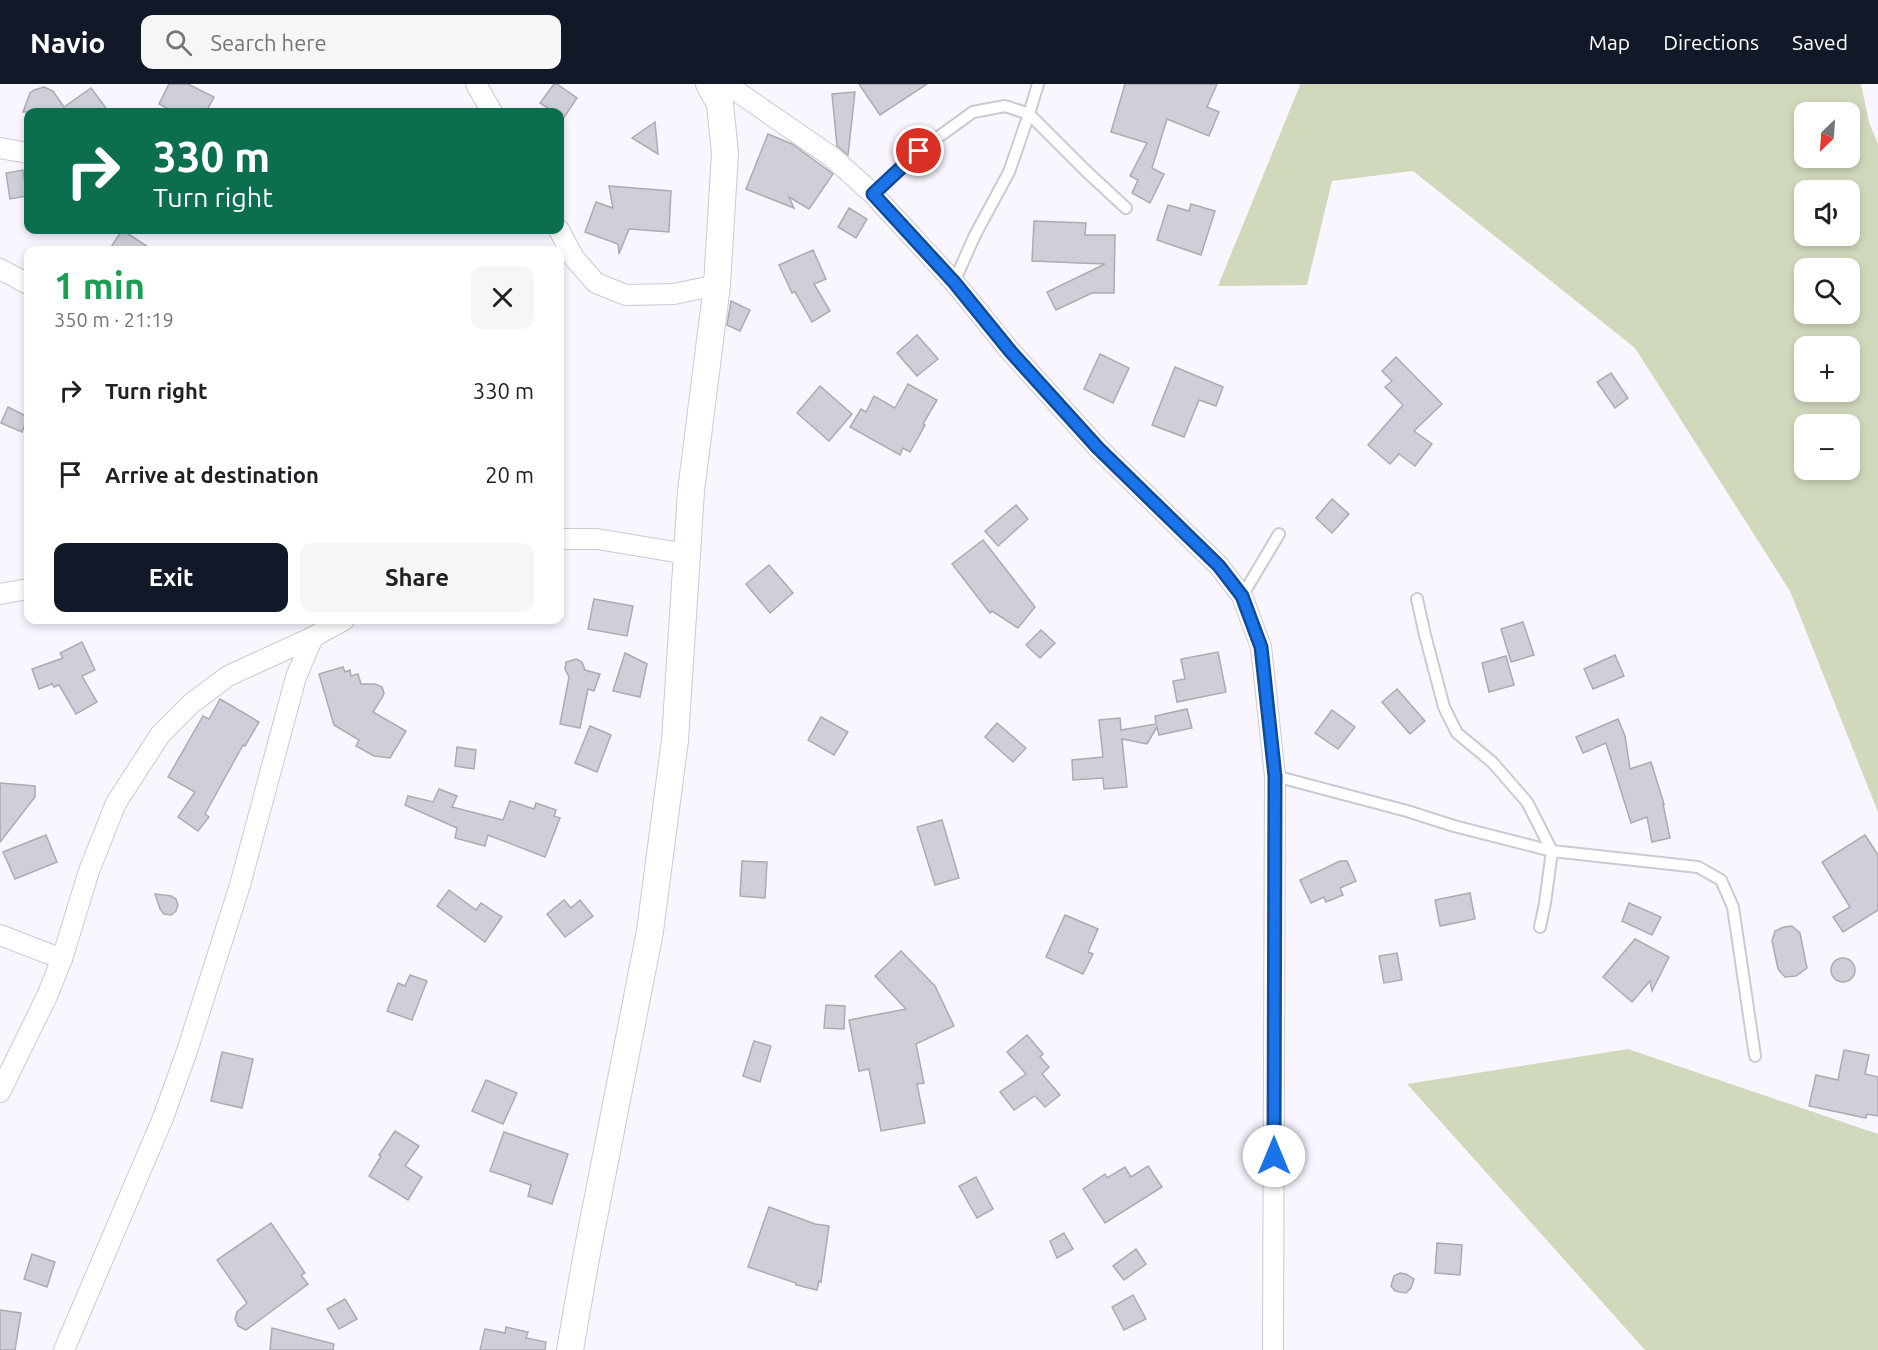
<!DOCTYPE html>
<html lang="en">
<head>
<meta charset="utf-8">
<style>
	:root { --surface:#fff; --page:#f6f6f6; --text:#202124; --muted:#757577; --accent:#111827 }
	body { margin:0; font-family:Ubuntu,sans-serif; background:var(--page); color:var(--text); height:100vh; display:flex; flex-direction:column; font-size:22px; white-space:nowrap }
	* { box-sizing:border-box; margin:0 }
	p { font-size:20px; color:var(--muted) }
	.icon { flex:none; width:33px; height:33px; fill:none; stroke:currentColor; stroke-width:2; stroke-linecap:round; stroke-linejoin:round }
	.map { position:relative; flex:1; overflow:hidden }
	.sheet { position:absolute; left:24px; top:162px; width:540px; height:378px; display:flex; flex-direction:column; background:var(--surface); border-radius:12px; box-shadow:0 3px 9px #0003 }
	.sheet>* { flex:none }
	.hud { position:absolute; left:24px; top:24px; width:540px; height:126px; border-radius:12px; box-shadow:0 3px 9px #0003; background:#0b6e4f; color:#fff; overflow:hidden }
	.needle { width:39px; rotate:205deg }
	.tools { position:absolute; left:1794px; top:18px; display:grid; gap:12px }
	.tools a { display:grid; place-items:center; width:66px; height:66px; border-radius:12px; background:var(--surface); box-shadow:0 3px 9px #0003; font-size:30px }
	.pin { position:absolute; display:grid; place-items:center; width:51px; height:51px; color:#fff; margin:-26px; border:3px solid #fff; border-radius:50%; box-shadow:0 2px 6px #0007 }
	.me { position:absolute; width:66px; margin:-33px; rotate:0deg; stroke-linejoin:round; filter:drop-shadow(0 0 4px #0008) }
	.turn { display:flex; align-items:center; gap:21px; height:126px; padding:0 30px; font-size:27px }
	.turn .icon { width:78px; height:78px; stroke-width:2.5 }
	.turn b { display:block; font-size:42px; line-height:51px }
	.round { display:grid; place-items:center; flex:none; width:63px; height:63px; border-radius:12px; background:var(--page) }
	.summary { display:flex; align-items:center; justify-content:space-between; height:102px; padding:0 30px }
	h1 { font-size:36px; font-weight:700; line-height:45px; color:#1e9e55 }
	.action { display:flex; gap:12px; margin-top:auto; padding:12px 30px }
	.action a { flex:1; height:69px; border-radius:12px; background:var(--accent); color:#fff; font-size:24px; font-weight:700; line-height:69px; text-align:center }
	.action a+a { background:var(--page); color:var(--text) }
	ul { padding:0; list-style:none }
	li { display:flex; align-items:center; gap:18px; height:84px; padding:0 30px }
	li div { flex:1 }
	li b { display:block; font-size:22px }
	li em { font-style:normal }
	header { display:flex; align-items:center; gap:36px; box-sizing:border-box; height:84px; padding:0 30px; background:var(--accent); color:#fff }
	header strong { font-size:28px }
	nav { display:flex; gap:33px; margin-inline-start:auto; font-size:21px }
	.search { width:420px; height:54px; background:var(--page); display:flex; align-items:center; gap:15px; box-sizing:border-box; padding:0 21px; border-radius:12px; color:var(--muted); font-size:22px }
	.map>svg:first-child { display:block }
</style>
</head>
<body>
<header>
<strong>Navio</strong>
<div class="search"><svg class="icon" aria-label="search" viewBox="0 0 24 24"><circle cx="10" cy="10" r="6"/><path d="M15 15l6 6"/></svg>Search here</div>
<nav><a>Map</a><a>Directions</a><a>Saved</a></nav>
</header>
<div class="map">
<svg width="1878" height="1266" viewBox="0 0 1878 1266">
	<rect width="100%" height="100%" fill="#f9f6ff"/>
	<!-- green -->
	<g fill="#d1d9bd" fill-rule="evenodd">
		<path d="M 1299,0 L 1861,0 L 1869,38 L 1878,60 L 1878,728 L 1790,507 L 1635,264 L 1413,87 L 1332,97 L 1307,201 L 1218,202 L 1300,1 ZM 1804,28 L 1850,28 L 1850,74 L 1804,74 ZM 1804,106 L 1850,106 L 1850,152 L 1804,152 ZM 1804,184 L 1850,184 L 1850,230 L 1804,230 ZM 1804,262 L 1850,262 L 1850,308 L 1804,308 ZM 1804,340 L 1850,340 L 1850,386 L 1804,386 Z"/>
		<path d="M 1628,965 L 1878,1050 L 1878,1266 L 1645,1266 L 1407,1000 Z"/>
	</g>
	<!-- building -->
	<g fill="#d0cfd9" stroke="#ababb4" stroke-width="1.5">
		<path d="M 169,0 L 188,0 L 214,13 L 206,28 L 174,28 L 159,20 Z"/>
		<path d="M 554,0 L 557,0 L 577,14 L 563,35 L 560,33 L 560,28 L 554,28 L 540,19 Z"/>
		<path d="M 859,0 L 927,0 L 880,31 Z"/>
		<path d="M 1125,0 L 1217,0 L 1207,23 L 1219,28 L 1209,52 L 1167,35 L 1152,84 L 1164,90 L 1150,119 L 1132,109 L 1138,96 L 1130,92 L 1147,59 L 1111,48 Z"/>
		<path d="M 44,3 L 53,7 L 64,23 L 91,4 L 109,28 L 23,28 L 30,9 L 34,6 Z"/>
		<path d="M 855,8 L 848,71 L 837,62 L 832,10 Z"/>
		<path d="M 655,38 L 658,70 L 632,54 Z"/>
		<path d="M 768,50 L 792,60 L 833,90 L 809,125 L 789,113 L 794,124 L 746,105 Z"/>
		<path d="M 23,86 L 27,112 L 10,115 L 6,89 Z"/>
		<path d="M 609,102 L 671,107 L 669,148 L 629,145 L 619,170 L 618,160 L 585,148 L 596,118 L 613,124 Z"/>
		<path d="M 1191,120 L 1215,127 L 1201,171 L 1157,156 L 1168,121 L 1189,127 Z"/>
		<path d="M 849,124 L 867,135 L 856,154 L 838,143 Z"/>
		<path d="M 1034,137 L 1086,139 L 1085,151 L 1115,151 L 1114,209 L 1092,209 L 1056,226 L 1047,208 L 1105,180 L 1032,177 Z"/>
		<path d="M 122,146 L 153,166 L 109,166 Z"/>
		<path d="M 813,166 L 826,195 L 814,200 L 830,227 L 812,238 L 795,208 L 792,209 L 779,181 Z"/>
		<path d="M 731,217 L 750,226 L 740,247 L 727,241 Z"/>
		<path d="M 917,251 L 938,275 L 917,292 L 897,269 Z"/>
		<path d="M 1100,270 L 1129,284 L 1113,319 L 1084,305 Z"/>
		<path d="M 1396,273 L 1442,320 L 1414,347 L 1432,360 L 1415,382 L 1399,370 L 1390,380 L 1368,361 L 1403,321 L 1385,303 L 1392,297 L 1382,287 Z"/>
		<path d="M 1175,283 L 1223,303 L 1216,322 L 1199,316 L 1184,353 L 1152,341 Z"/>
		<path d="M 1611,289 L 1628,314 L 1615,324 L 1597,298 Z"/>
		<path d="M 908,300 L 937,316 L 923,340 L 925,341 L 910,368 L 903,364 L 900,371 L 850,343 L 861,325 L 866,328 L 874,312 L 895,324 Z"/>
		<path d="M 820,302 L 852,330 L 829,357 L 797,329 Z"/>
		<path d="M 8,323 L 28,333 L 22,348 L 1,339 Z"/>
		<path d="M 1332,415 L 1349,430 L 1332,449 L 1316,434 Z"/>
		<path d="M 1016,421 L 1028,435 L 998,462 L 985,447 Z"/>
		<path d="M 983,456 L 1035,523 L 1018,544 L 992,527 L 990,529 L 952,480 Z"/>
		<path d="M 769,481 L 793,509 L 770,529 L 746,500 Z"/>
		<path d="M 594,515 L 633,522 L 627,552 L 588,545 Z"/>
		<path d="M 1523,538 L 1534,571 L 1511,578 L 1501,545 Z"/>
		<path d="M 1041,546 L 1055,559 L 1040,574 L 1026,561 Z"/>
		<path d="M 82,558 L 95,586 L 82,592 L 97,618 L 76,630 L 59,601 L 54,603 L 52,600 L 39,605 L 32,585 L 63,574 L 60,569 Z"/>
		<path d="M 1218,568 L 1226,608 L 1177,618 L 1173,597 L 1185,595 L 1181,575 Z"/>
		<path d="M 625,569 L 647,580 L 640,613 L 613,607 Z"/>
		<path d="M 1615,571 L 1624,592 L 1593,605 L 1584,585 Z"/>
		<path d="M 1506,572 L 1514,601 L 1489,608 L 1482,579 Z"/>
		<path d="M 576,575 L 582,578 L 585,586 L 600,590 L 594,607 L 588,605 L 580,644 L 560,640 L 569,593 L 565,585 L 566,578 Z"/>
		<path d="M 343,583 L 345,588 L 350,586 L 351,592 L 358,590 L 361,600 L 375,600 L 382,603 L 384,609 L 383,612 L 373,628 L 406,647 L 390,674 L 374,672 L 356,662 L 359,656 L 334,641 L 319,590 Z"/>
		<path d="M 1397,605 L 1425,637 L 1410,650 L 1382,618 Z"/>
		<path d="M 220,615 L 259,638 L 245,662 L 243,661 L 205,730 L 209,733 L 198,747 L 178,733 L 195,708 L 168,693 L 203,632 L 209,635 Z"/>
		<path d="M 1187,625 L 1192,644 L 1159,651 L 1157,643 L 1147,660 L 1122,655 L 1127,703 L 1104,705 L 1103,694 L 1073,696 L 1072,676 L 1103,673 L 1099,636 L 1120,634 L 1121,646 L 1156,640 L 1155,632 Z"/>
		<path d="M 1332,626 L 1355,643 L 1338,665 L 1315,649 Z"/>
		<path d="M 821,633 L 848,648 L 834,671 L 808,656 Z"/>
		<path d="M 1618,635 L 1625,652 L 1630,685 L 1651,678 L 1664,720 L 1663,720 L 1670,754 L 1652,758 L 1647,733 L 1631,739 L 1606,659 L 1583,669 L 1576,653 Z"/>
		<path d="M 997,639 L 1026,664 L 1013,678 L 985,653 Z"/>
		<path d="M 590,642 L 611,651 L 597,688 L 575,679 Z"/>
		<path d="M 457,663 L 476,666 L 474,685 L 455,682 Z"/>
		<path d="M 0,699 L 35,702 L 35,713 L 0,758 Z"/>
		<path d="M 439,705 L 457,712 L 452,723 L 503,736 L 510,717 L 534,725 L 536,719 L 556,726 L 554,732 L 560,734 L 545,773 L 488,751 L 485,762 L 455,754 L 457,744 L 405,721 L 408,712 L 433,718 Z"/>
		<path d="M 942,736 L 959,794 L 935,801 L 917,743 Z"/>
		<path d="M 46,751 L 57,778 L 15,795 L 3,768 Z"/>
		<path d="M 1865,751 L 1878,771 L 1878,826 L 1843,848 L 1833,833 L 1850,823 L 1822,778 Z"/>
		<path d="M 742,777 L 767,778 L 765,814 L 740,812 Z"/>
		<path d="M 1340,777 L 1347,777 L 1356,797 L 1340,804 L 1343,811 L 1326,818 L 1324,813 L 1311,819 L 1300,796 Z"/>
		<path d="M 449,806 L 476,826 L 481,819 L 502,833 L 485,858 L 437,822 Z"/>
		<path d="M 1470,809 L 1475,835 L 1440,842 L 1435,816 Z"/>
		<path d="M 155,810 L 171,812 L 176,815 L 178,821 L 176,827 L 171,831 L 164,830 L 160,825 Z"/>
		<path d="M 564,816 L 571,824 L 580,816 L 593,832 L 565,853 L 547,830 Z"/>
		<path d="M 1629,819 L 1661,833 L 1652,851 L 1622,837 Z"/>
		<path d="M 1065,831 L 1098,845 L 1088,868 L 1093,870 L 1083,890 L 1046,873 Z"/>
		<path d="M 1792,842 L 1800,849 L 1807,884 L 1796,892 L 1785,893 L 1778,885 L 1772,857 L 1775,847 L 1784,843 Z"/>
		<path d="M 1635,855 L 1669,873 L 1652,907 L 1650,897 L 1632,918 L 1603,893 Z"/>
		<path d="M 901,867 L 935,902 L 954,942 L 916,960 L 924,999 L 917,1000 L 925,1039 L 881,1047 L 869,985 L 859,987 L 849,936 L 906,925 L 875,892 Z"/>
		<path d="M 1397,869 L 1402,896 L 1384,899 L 1379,872 Z"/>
		<circle cx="1843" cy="886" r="12"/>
		<path d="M 410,891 L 427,897 L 412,936 L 387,927 L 398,899 L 405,902 Z"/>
		<path d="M 826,921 L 845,922 L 844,945 L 824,944 Z"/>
		<path d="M 1027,951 L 1043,970 L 1040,973 L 1049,983 L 1042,990 L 1060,1011 L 1045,1023 L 1035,1012 L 1014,1026 L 1000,1008 L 1026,990 L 1007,968 Z"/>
		<path d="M 754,957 L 771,962 L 760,998 L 743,992 Z"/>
		<path d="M 1844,966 L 1869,971 L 1865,990 L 1878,993 L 1878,1032 L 1867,1030 L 1866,1034 L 1809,1022 L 1816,991 L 1838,996 Z"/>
		<path d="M 222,968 L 253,975 L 242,1024 L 211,1017 Z"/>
		<path d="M 486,996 L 517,1009 L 503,1040 L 472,1027 Z"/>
		<path d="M 395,1047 L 419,1062 L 405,1082 L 422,1093 L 408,1116 L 369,1092 L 381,1072 L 379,1071 Z"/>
		<path d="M 504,1048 L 568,1070 L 552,1120 L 528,1112 L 531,1101 L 490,1087 Z"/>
		<path d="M 1148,1082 L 1162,1103 L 1105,1139 L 1083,1105 L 1105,1090 L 1107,1094 L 1125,1083 L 1131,1093 Z"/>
		<path d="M 976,1093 L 993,1125 L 977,1134 L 959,1102 Z"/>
		<path d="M 769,1123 L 815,1140 L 829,1142 L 821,1198 L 819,1197 L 817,1206 L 796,1201 L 796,1199 L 748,1183 Z"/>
		<path d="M 271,1139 L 305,1189 L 301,1191 L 308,1200 L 246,1246 L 238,1242 L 235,1235 L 237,1228 L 247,1219 L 217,1176 Z"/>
		<path d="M 1064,1149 L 1073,1165 L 1057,1174 L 1050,1157 Z"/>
		<path d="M 1437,1159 L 1462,1161 L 1460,1191 L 1435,1189 Z"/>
		<path d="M 1136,1165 L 1146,1180 L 1124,1196 L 1113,1182 Z"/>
		<path d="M 32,1170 L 55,1178 L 47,1203 L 24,1195 Z"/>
		<path d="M 1400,1189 L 1406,1190 L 1414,1195 L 1411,1204 L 1406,1209 L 1395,1207 L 1391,1202 L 1394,1192 Z"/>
		<path d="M 1133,1211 L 1146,1235 L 1124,1246 L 1112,1223 Z"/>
		<path d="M 345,1215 L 357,1235 L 339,1245 L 327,1225 Z"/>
		<path d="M 0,1226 L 21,1229 L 15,1266 L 0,1266 Z"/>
		<path d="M 506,1243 L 528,1248 L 526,1254 L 546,1258 L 545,1266 L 480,1266 L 485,1245 L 505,1249 Z"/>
		<path d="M 272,1244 L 334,1260 L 333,1266 L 270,1266 Z"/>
	</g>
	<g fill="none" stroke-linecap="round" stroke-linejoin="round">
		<defs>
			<g id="service">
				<path d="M 1038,0 L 1029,30 L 1086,87 L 1126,124"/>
				<path d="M 873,110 L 919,67 L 973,28 L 1005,22 L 1029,30 L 1009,88 L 975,151 L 954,198"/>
				<path d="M 1242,512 L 1279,450"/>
				<path d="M 1417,515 L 1425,551 L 1444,623 L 1457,649 L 1492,678 L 1527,718 L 1552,767 L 1698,783 L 1721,796 L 1733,823 L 1755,972"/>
				<path d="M 1275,692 L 1407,727 L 1454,742 L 1552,767 L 1545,819 L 1540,843"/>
			</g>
			<g id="minor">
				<path d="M 476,0 L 492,28"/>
				<path d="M 726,0 L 832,73 L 873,110 L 954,198 L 1011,268 L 1098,364 L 1219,482 L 1242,512 L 1261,563 L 1275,692 L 1273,1266"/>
				<path d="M 0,64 L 28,69"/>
				<path d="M 559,146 L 574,174 L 596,199 L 626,211 L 674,210 L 717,201"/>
				<path d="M 0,185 L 28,200"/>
				<path d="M 560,455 L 597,455 L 687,470"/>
				<path d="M 0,510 L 28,505"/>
				<path d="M 0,851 L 62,875"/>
				<path d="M 0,1008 L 47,912 L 62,875 L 89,787 L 116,719 L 160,651 L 192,619 L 228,592 L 313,553"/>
				<path d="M 64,1266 L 163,1034 L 187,967 L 240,801 L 296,593 L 313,553 L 344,536"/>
			</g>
			<path id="tertiary" d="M 570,1266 L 586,1174 L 650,847 L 675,656 L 691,407 L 717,201 L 725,69 L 720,20 L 709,0"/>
		</defs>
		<!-- service casing -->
		<use href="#service" stroke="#ccc9d3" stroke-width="14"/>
		<!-- minor casing -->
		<use href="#minor" stroke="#ccc9d3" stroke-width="22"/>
		<!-- tertiary casing -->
		<use href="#tertiary" stroke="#ccc9d3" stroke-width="28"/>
		<!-- service -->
		<use href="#service" stroke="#fff" stroke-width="10"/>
		<!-- minor -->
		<use href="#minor" stroke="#fff" stroke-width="20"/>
		<!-- tertiary -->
		<use href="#tertiary" stroke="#fff" stroke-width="26"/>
	</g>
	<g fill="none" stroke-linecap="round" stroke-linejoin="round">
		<defs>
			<path id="route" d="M 919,67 L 873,110 L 954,198 L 1011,268 L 1098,364 L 1219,482 L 1242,512 L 1261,563 L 1275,692 L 1274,1072"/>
		</defs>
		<!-- route casing -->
		<use href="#route" stroke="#114b97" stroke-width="15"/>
		<!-- route -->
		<use href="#route" stroke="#1a73e8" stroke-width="10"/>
	</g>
</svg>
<div class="tools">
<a><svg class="needle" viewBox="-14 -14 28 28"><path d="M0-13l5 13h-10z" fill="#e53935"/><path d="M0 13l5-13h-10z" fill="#757577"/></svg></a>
<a><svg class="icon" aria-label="sound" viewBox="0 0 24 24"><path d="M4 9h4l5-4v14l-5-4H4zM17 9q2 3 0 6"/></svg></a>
<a><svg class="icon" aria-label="search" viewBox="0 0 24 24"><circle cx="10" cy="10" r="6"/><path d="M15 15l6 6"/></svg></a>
<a>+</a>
<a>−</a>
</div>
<div class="pin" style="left:919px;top:67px;background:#d93025"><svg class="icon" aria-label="arrive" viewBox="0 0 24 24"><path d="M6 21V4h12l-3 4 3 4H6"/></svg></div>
<svg class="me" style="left:1274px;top:1072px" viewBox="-20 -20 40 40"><circle r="19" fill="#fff"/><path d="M0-13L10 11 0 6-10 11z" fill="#1a73e8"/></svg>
<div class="hud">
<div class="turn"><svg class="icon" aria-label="right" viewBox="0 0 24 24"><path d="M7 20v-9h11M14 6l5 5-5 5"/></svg><div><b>330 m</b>Turn right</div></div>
</div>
<section class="sheet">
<div class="summary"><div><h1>1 min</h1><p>350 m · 21:19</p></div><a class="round"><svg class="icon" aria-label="close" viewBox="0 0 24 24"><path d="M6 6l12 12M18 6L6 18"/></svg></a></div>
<ul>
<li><svg class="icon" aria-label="right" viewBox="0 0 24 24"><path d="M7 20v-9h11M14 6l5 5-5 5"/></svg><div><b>Turn right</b></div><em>330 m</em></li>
<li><svg class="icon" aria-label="arrive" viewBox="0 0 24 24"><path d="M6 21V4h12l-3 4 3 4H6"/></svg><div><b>Arrive at destination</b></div><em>20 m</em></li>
</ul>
<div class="action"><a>Exit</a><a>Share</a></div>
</section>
</div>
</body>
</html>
